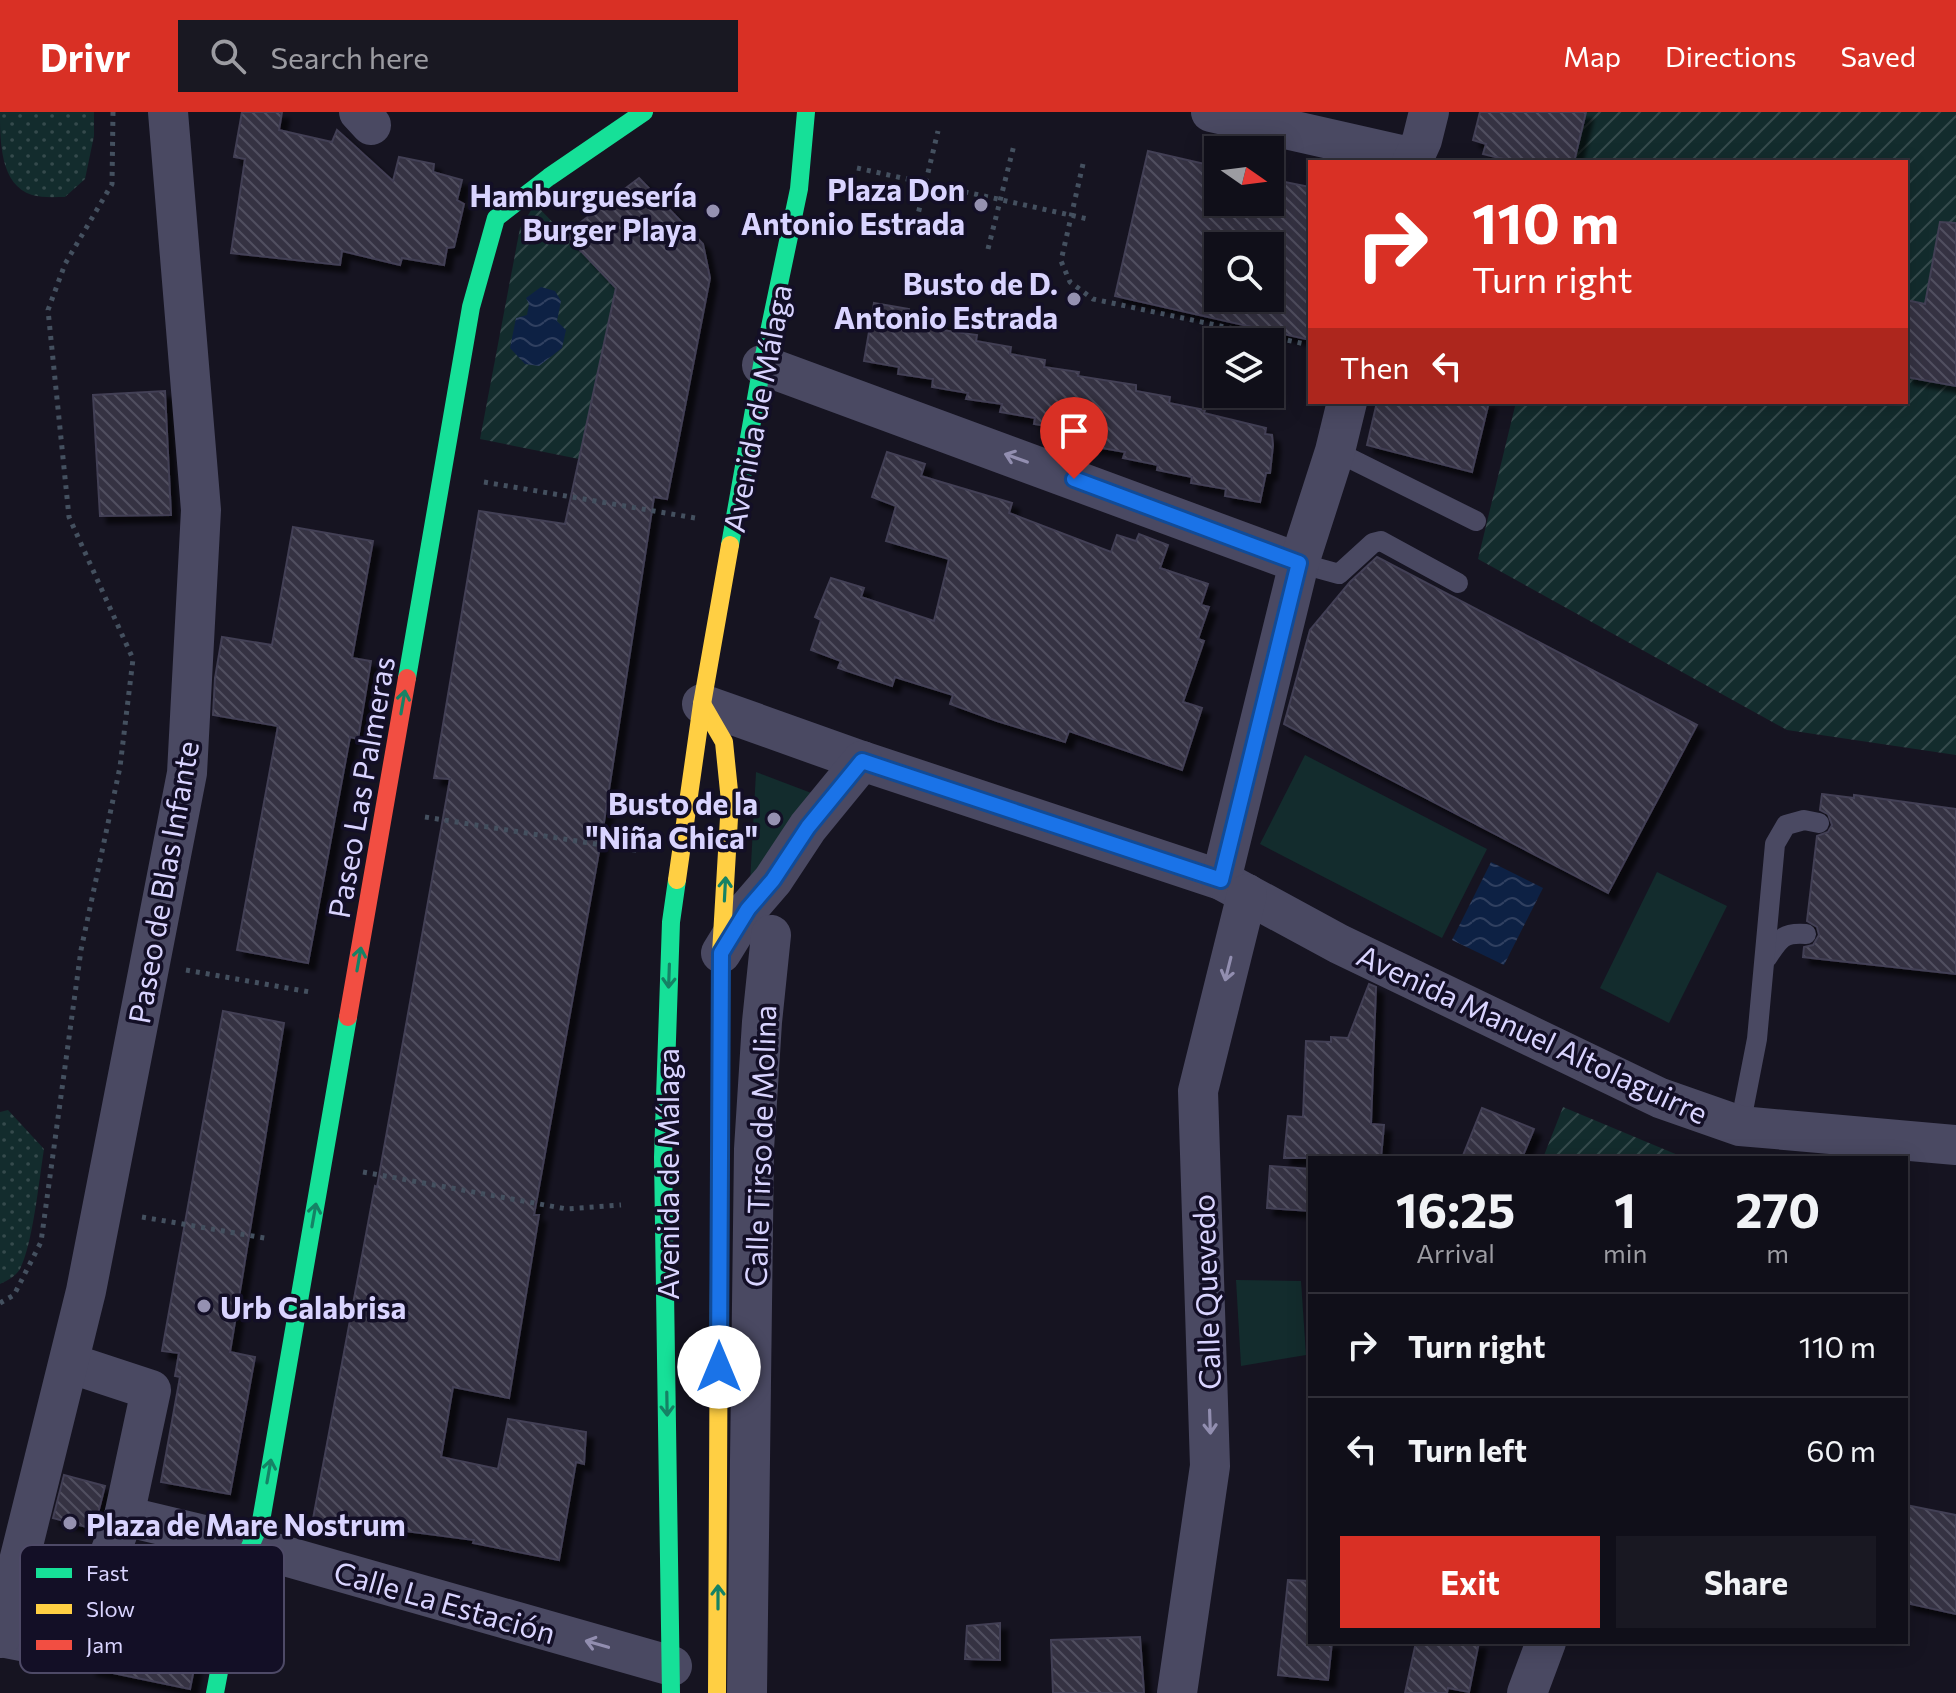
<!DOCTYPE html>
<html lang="en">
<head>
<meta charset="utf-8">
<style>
	:root { --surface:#100f19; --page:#191822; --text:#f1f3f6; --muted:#9c9ca2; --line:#302f38; --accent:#d93025 }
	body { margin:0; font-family:Commissioner,sans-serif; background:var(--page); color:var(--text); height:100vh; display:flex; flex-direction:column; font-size:30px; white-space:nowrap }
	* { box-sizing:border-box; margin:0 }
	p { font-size:26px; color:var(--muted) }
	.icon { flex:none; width:44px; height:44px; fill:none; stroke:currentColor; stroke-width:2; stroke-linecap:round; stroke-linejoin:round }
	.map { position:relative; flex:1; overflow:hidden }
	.sheet { position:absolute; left:1308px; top:1044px; width:600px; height:488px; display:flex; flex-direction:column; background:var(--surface); border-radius:0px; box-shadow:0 4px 20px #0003,0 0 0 2px var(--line) }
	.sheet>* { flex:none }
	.guide { position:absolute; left:1308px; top:48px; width:600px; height:244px; border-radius:0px; box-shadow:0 4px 20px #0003,0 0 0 2px var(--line); background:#d93025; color:#fff; overflow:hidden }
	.needle { width:52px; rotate:104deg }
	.fabs { position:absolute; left:1204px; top:24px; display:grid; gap:16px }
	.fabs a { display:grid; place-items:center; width:80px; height:80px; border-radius:0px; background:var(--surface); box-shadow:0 4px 20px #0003,0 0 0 2px var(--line); font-size:40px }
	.pin { position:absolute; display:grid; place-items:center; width:68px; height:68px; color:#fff; margin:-82px -34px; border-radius:50% 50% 50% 0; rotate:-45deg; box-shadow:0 0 8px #0007 }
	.pin .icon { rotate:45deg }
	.me { position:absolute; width:88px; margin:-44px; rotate:0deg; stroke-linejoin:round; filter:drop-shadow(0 0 6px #0008) }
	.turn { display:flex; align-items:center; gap:28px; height:168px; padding:0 32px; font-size:36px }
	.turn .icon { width:104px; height:104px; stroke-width:2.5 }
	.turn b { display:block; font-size:56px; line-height:68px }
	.then { display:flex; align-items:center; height:76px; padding:0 32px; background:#0003; gap:16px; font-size:30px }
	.eta { display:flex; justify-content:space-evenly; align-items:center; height:136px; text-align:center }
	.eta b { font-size:48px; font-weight:700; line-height:56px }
	.button { display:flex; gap:16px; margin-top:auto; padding:16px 32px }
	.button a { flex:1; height:92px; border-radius:0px; background:var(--accent); color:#fff; font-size:32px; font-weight:700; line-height:92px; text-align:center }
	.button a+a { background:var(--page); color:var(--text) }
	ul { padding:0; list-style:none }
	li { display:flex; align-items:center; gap:24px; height:104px; padding:0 32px; border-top:2px solid var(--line) }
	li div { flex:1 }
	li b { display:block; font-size:30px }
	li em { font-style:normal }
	header { display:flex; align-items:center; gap:48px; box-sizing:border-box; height:112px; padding:0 40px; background:var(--accent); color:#fff }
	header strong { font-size:38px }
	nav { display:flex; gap:44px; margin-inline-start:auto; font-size:28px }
	.search { width:560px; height:72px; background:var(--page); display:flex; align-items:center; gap:20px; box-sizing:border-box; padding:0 28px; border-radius:0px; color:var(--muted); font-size:30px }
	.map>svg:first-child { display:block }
</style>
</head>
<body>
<header>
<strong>Drivr</strong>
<div class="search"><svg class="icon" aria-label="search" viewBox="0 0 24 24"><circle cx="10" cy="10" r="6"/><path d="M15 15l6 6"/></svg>Search here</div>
<nav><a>Map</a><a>Directions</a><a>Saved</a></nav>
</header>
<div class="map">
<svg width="1956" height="1581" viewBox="0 0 1956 1581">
	<defs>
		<pattern id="park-dots" width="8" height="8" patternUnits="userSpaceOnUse" patternTransform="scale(2)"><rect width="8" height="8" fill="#132c2d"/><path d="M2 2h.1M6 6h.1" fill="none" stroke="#354a4c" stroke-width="1.8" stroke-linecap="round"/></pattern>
		<pattern id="garden-furrows" width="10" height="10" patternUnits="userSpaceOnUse" patternTransform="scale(2)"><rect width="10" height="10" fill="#132c2d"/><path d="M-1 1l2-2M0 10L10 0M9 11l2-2" fill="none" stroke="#354a4c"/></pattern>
		<pattern id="water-waves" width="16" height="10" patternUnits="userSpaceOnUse" patternTransform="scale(2)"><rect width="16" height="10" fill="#0d2144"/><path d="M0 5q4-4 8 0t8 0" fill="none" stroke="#304060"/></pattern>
		<pattern id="building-back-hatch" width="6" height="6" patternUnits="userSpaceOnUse" patternTransform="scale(2)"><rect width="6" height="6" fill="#343243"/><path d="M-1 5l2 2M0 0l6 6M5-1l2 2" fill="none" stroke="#514f5f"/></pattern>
		<filter id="shadow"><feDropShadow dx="7" dy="7" stdDeviation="2" flood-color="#0009"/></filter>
	</defs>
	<rect width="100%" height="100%" fill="#161421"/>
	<!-- grass -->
	<g fill="#132c2d">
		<path d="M 1305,643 L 1487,737 L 1442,826 L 1260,732 Z"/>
		<path d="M 756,660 L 814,682 L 750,771 Z"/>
		<path d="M 1657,760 L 1727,794 L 1669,911 L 1600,876 Z"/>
		<path d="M 1236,1168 L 1301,1169 L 1306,1243 L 1241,1254 Z"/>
	</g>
	<!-- park -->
	<g fill="url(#park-dots)">
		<path d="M 0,0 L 94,0 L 94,24 L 85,67 L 65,85 C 55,85 42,86 32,83 C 0,73 0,29 0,0 Z"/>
		<path d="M 8,998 L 44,1037 C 39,1068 33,1131 20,1157 C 16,1164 7,1169 0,1172 L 0,1000 Z"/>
	</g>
	<!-- garden -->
	<g fill="url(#garden-furrows)">
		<path d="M 1586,0 L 1956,0 L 1956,643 L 1787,618 L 1478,447 L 1516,290 L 1906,290 L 1906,50 L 1574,50 Z"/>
		<path d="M 535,92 L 616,176 L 579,347 L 480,327 L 520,116 Z"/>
		<path d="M 1563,995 L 1685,1046 L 1543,1046 Z"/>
	</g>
	<!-- water -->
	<g fill="url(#water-waves)">
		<path d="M 541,175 L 555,179 L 561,189 L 557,209 L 566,218 L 562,236 L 539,254 L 525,252 L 510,236 L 516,206 L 527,203 L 529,192 L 526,186 Z"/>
		<path d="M 1491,750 L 1543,776 L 1504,853 L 1452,828 Z"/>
	</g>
	<!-- building -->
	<g fill="url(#building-back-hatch)" stroke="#433f54" stroke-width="2" fill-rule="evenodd" filter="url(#shadow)">
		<path d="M 242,0 L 282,0 L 279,18 L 332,30 L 337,18 L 393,69 L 399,45 L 434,52 L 433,60 L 462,68 L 457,88 L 464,92 L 454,135 L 447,136 L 444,153 L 402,146 L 400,153 L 342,139 L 340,153 L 231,141 L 245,47 L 234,45 Z"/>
		<path d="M 1480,0 L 1586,0 L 1574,50 L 1516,50 L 1483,42 L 1486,32 L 1473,28 Z"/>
		<path d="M 1148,39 L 1218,55 L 1218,90 L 1270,90 L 1270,67 L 1310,75 L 1310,228 L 1115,184 ZM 1218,134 L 1270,134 L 1270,186 L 1218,186 Z"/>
		<path d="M 639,66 L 703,132 L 710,166 L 667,387 L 654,385 L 602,723 L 534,1103 L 539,1103 L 509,1286 L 453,1275 L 441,1345 L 498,1357 L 508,1307 L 586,1320 L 584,1352 L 576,1350 L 559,1448 L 473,1431 L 474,1428 L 313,1407 L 375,1074 L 377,1075 L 450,667 L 434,666 L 479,399 L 565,412 L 616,176 L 565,122 Z"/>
		<path d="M 1940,110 L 1956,111 L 1956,274 L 1906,265 L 1906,188 L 1925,192 Z"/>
		<path d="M 874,191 L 909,197 L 908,204 L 943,210 L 942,218 L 977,223 L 976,229 L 1011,235 L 1010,242 L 1045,248 L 1044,255 L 1079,260 L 1078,264 L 1136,273 L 1136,279 L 1170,285 L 1169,291 L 1205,298 L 1204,301 L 1266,316 L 1265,322 L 1272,323 L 1273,333 L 1270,361 L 1266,361 L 1260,390 L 1225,384 L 1226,377 L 1191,371 L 1192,365 L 1157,358 L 1158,353 L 1123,346 L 1125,340 L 1090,334 L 1092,322 L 1034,312 L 1035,306 L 1000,300 L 1002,292 L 966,287 L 968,281 L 932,275 L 933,267 L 898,262 L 899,255 L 864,249 Z"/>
		<path d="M 165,279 L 171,403 L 100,404 L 93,283 Z"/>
		<path d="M 1377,290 L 1489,290 L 1472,360 L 1367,333 Z"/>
		<path d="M 887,340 L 925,352 L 921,364 L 1012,391 L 1009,401 L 1111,440 L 1117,423 L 1136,429 L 1139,422 L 1168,433 L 1160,456 L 1208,472 L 1201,493 L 1209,495 L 1198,527 L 1204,529 L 1183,590 L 1202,596 L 1182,658 L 1069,619 L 1065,630 L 997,609 L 950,592 L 953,583 L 895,565 L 892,574 L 838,556 L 841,549 L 811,538 L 821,508 L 815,505 L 831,466 L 864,476 L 861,485 L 934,509 L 949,447 L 886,429 L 896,394 L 872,385 Z"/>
		<path d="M 293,415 L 373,429 L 352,546 L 371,549 L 358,627 L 350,625 L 308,851 L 237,838 L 278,614 L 213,603 L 215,566 L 222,525 L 272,533 Z"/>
		<path d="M 1377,445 L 1697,613 L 1608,781 L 1284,612 L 1310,518 L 1350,470 Z"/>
		<path d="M 1822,682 L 1854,686 L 1854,683 L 1956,697 L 1956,862 L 1803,845 L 1804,835 L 1813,833 L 1819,823 L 1817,815 L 1807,809 L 1817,724 L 1828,720 L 1832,713 L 1828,702 L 1820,698 Z"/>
		<path d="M 1369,872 L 1376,875 L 1371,1012 L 1384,1013 L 1381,1046 L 1284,1046 L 1288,1004 L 1303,1005 L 1306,929 L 1331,930 L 1331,925 L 1348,926 Z"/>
		<path d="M 223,899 L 284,911 L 230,1240 L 255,1245 L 230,1382 L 161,1370 L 180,1265 L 175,1264 L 179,1241 L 162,1239 Z"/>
		<path d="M 1482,996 L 1534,1017 L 1522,1046 L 1462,1046 Z"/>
		<path d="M 1270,1054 L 1310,1057 L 1310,1099 L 1267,1096 Z"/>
		<path d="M 64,1363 L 105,1374 L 94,1417 L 53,1406 Z"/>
		<path d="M 1906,1393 L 1956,1403 L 1956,1502 L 1906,1491 Z"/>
		<path d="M 137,1439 L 214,1456 L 190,1577 L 89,1556 L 95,1547 Z"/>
		<path d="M 1288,1468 L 1310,1469 L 1310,1530 L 1332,1530 L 1328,1568 L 1278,1563 Z"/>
		<path d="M 1000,1511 L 1000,1548 L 965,1547 L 967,1514 Z"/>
		<path d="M 1140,1525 L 1144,1581 L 1053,1581 L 1051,1528 Z"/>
		<path d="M 1416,1530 L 1479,1530 L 1469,1580 L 1448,1576 L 1447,1581 L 1405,1581 Z"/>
	</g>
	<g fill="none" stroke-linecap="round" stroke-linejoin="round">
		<!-- path -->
		<g stroke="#44505f" stroke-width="5" stroke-dasharray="4 6" stroke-linecap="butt">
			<path d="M 1083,52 L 1061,149 L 1070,170 L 1093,187 L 1310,233"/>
			<path d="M 857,56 L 1088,107"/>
			<path d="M 914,119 L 938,19"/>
			<path d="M 988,137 L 1014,33"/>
			<path d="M 484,370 L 695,406"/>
			<path d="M 425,705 L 640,739"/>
			<path d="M 186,858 L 310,880"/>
			<path d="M 363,1060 L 567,1097 L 621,1093"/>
			<path d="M 142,1105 L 270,1127"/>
			<path d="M 0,1191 L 14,1183 L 41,1130 L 81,838 L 120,655 L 133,547 L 69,405 L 48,198 L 65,152 L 112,72 L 113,0"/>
		</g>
		<!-- lane -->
		<g stroke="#4a4962" stroke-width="20">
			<path d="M 1335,339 L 1476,409"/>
			<path d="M 1299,451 L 1339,462 L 1373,431 L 1381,429 L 1458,471"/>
			<path d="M 1767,846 C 1779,828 1782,820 1806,822"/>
			<path d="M 1740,1014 L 1757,927 L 1775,732 L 1786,713 L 1804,708 L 1819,711"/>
		</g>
		<!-- street -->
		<g stroke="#4a4962" stroke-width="40">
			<path d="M 359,0 L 371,13"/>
			<path d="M 1211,0 L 1414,46"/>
			<path d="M 1412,50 L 1422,28 L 1429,0"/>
			<path d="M 762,253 L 1299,451"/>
			<path d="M 702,592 L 862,649 L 1221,768 L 1339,832 L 1660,986 L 1740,1014 L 1956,1033"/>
			<path d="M 1221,768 L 1299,451 L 1335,339 L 1347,290"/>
			<path d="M 721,841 L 748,797 L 773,768 L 808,715 L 862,649"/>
			<path d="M 124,1404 L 250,1434 L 672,1554"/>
			<path d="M 0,1525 L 73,1539 L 124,1404 L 151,1278 L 69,1251"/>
			<path d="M 0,1526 L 86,1179 L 187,661 L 201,398 L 168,0"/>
			<path d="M 747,1581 L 754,1037 L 762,910 L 771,823"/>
			<path d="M 1177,1581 L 1210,1354 L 1198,979 L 1247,782"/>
			<path d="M 1527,1581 L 1546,1530"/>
		</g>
		<!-- fast -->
		<g stroke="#16e098" stroke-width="18">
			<path d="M 730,433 L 762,253 L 799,77 L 806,0"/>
			<path d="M 407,566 L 471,195 L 496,106 L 549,65 L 644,0"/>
			<path d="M 215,1581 L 237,1465 L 261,1409 L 348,905"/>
			<path d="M 671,1581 L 663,1045 L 671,810 L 677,768"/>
		</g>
		<!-- slow -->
		<g stroke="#ffcf43" stroke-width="18">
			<path d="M 702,592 L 724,630 L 730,689 L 721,841 L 721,922"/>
			<path d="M 677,768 L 702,592 L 730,433"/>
			<path d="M 717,1581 L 719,1166"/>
		</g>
		<!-- jam -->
		<g stroke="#f24e42" stroke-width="18">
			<path d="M 348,905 L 407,566"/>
			<path d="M 719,1166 L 721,922"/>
		</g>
	</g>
	<!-- one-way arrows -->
	<defs><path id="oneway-shaft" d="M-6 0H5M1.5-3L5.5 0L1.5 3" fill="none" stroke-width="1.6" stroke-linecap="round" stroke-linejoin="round" transform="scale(2)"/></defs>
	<g stroke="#928eb0">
		<use href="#oneway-shaft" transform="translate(1016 346) rotate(-160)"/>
		<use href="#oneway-shaft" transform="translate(1228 857) rotate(104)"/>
		<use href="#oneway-shaft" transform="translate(1210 1310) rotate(88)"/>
		<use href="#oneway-shaft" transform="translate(597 1532) rotate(-164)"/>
	</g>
	<g stroke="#158265">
		<use href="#oneway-shaft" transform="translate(403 590) rotate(-80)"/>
		<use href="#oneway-shaft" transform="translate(725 777) rotate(-87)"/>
		<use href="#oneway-shaft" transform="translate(359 847) rotate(-80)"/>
		<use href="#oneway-shaft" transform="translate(669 864) rotate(92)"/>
		<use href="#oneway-shaft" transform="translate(314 1103) rotate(-80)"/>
		<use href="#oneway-shaft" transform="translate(667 1292) rotate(89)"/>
		<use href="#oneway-shaft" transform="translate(269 1359) rotate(-80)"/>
		<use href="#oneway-shaft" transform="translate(718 1485) rotate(-90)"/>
	</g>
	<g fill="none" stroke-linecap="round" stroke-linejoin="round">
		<defs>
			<path id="route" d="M 719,1255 L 721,841 L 748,797 L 773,768 L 808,715 L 862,649 L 1221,768 L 1299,451 L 1074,367"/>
		</defs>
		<!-- route casing -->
		<use href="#route" stroke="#114b97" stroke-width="20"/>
		<!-- route -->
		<use href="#route" stroke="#1a73e8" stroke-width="14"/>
	</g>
	<!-- markers -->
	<g fill="#9591b1" stroke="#130f26" stroke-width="3">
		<circle cx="981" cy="93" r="8"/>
		<circle cx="713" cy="99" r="8"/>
		<circle cx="1074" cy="187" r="8"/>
		<circle cx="774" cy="707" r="8"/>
		<circle cx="204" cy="1194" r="8"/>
		<circle cx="70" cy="1411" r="8"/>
	</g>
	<g text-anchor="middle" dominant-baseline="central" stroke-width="7" stroke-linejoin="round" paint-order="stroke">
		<!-- poi labels -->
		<g font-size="30" font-weight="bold" fill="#d9d4ff" stroke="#130f26" text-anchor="end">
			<text x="965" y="76">Plaza Don<tspan x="965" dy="34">Antonio Estrada</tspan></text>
			<text x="697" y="82">Hamburguesería<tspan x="697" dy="34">Burger Playa</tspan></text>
			<text x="1058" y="170">Busto de D.<tspan x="1058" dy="34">Antonio Estrada</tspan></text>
			<text x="758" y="690">Busto de la<tspan x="758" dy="34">"Niña Chica"</tspan></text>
			<text x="220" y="1194" text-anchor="start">Urb Calabrisa</text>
			<text x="86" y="1411" text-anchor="start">Plaza de Mare Nostrum</text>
		</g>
		<!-- street labels -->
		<g font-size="30" fill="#d9d4ff" stroke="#130f26">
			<text transform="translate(756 296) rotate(-79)">Avenida de Málaga</text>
			<text transform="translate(360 675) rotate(-80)">Paseo Las Palmeras</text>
			<text transform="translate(162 770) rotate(-80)">Paseo de Blas Infante</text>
			<text transform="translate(1533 921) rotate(25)">Avenida Manuel Altolaguirre</text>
			<text transform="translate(759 1034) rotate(-88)">Calle Tirso de Molina</text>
			<text transform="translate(666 1062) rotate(-90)">Avenida de Málaga</text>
			<text transform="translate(1205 1180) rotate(-92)">Calle Quevedo</text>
			<text transform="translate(445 1489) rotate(16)">Calle La Estación</text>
		</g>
	</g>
	<!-- legend -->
	<rect x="20" y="1433" width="264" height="128" rx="12" fill="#130f26" stroke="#4e4a67" stroke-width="2"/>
	<rect x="36" y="1456" width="36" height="10" fill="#16e098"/>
	<rect x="36" y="1492" width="36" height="10" fill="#ffcf43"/>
	<rect x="36" y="1528" width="36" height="10" fill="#f24e42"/>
	<g font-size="22" fill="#d9d4ff">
		<text x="86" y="1469">Fast</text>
		<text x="86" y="1505">Slow</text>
		<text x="86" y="1541">Jam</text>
	</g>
</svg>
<div class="fabs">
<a><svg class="needle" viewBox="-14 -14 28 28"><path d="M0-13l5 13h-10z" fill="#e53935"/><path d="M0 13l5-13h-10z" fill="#9c9ca2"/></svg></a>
<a><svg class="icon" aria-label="search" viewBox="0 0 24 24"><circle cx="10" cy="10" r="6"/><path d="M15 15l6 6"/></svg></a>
<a><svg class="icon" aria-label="layers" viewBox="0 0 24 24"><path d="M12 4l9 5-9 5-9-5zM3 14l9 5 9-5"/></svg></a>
</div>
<div class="pin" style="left:1074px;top:367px;background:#d93025"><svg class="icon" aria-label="arrive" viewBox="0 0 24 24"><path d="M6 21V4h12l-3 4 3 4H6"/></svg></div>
<svg class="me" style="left:719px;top:1255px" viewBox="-20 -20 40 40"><circle r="19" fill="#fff"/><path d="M0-13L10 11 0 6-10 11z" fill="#1a73e8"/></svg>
<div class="guide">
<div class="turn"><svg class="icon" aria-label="right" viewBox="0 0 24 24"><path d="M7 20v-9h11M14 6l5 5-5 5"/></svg><div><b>110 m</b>Turn right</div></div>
<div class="then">Then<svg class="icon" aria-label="left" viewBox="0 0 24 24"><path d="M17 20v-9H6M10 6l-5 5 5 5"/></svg></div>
</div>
<section class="sheet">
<div class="eta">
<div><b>16:25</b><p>Arrival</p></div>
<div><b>1</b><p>min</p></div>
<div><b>270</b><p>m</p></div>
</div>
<ul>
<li><svg class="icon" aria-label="right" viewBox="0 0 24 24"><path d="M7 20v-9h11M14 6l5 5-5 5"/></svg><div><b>Turn right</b></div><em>110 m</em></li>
<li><svg class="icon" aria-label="left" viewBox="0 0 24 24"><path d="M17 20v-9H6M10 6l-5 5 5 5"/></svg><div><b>Turn left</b></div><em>60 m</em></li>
</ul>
<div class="button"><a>Exit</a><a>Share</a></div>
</section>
</div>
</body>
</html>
